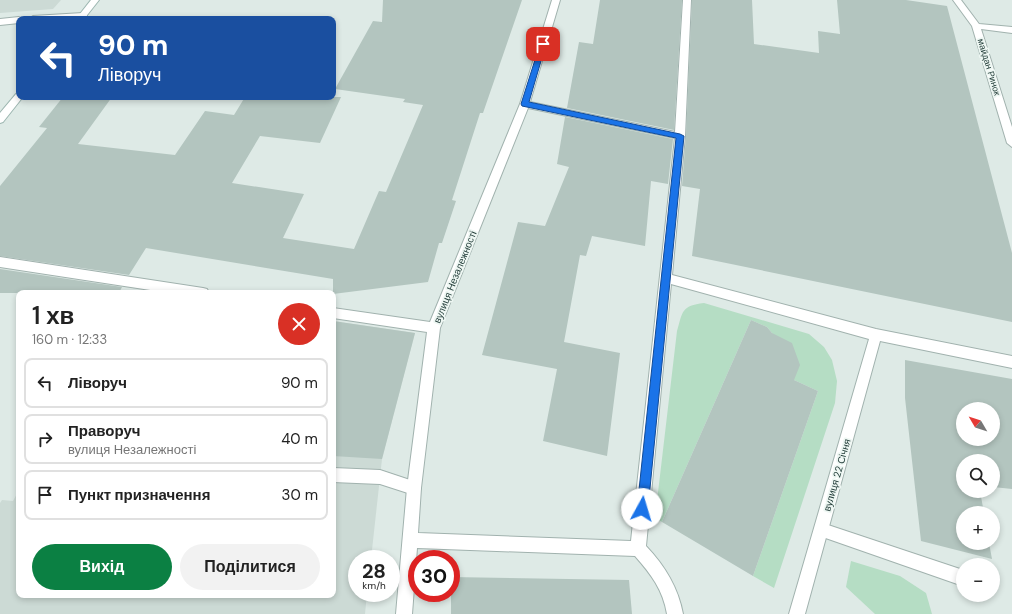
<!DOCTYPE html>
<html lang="uk">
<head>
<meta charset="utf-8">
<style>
	:root { --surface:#fff; --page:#f2f2f2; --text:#222; --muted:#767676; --line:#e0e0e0; --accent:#0b8043 }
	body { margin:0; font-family:"DM Sans",sans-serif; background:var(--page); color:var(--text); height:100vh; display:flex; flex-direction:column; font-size:15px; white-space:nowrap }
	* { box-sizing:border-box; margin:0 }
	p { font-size:13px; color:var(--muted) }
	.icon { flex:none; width:22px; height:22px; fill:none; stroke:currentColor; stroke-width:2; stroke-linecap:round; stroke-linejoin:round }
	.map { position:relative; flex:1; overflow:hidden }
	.drawer { position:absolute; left:16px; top:290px; width:320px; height:308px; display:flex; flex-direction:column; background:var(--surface); border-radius:8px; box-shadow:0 2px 6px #0003 }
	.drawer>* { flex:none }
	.guide { position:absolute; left:16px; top:16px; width:320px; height:84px; border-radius:8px; box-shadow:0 2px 6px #0003; background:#1a4fa0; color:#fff; overflow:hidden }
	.needle { width:26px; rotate:309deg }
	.tools { position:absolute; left:956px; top:402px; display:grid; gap:8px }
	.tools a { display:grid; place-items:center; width:44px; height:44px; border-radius:50%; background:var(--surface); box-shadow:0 2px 6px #0003; font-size:20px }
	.speed { position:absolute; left:348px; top:550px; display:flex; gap:8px; font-size:20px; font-weight:700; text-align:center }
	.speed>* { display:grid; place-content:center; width:52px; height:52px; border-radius:50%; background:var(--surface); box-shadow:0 2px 6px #0003; line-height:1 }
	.speed small { font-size:10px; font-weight:400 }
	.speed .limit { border:6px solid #d22; background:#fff; color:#111 }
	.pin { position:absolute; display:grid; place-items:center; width:34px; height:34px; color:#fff; margin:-17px; border-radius:8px; box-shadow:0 2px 6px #0006 }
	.me { position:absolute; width:44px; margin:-22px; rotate:6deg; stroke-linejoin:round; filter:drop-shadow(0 0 3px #0008) }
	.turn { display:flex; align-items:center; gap:14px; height:84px; padding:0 16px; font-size:18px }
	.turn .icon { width:52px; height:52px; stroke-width:2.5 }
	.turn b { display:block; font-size:28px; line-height:34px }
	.round { display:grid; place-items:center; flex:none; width:42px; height:42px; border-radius:21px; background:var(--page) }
	.summary { display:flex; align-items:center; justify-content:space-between; height:68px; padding:0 16px }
	h1 { font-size:24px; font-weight:600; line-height:30px }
	.action { display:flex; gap:8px; margin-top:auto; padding:8px 16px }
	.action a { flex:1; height:46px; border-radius:24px; background:var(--accent); color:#fff; font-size:16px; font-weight:600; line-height:46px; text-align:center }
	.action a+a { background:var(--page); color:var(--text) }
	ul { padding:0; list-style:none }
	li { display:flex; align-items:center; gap:12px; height:50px; margin:0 8px 6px; padding:0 8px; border:2px solid var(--line); border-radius:8px }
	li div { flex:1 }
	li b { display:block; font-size:15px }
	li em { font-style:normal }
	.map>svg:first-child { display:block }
</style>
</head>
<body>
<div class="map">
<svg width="1012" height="614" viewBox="0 0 1012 614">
	<rect width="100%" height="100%" fill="#deeae6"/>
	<!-- built -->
	<g fill="#ccdad5">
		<path d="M 0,0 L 61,0 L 53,9 L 0,13 Z"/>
		<path d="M 333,321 L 415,333 L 382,459 L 371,559 L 357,559 L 357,593 L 367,593 L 365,614 L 0,614 L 0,503 L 2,500 L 13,501 L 19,490 L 19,595 L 333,595 Z"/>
	</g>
	<!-- green -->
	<g fill="#b5ddc4">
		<path d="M 704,303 L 809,334 L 824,347 L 832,360 L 837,381 L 835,403 L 774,588 L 753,576 L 818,391 L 794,380 L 772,333 L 767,327 L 751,320 L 662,522 L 655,518 L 677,331 C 683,311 681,306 704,303 Z"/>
		<path d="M 851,561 L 900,576 L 926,593 L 932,614 L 875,614 L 846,587 Z"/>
	</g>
	<!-- building -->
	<g fill="#b3c5bf" fill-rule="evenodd">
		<path d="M 383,0 L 522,0 L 483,113 L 480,113 L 452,200 L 456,201 L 442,243 L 439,243 L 428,282 L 333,294 L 333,279 L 146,248 L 129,275 L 0,256 L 0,186 L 47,128 L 39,127 L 63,97 L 112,97 L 78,144 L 175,155 L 205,111 L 234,115 L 245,97 L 341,97 L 320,143 L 260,136 L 232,183 L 304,194 L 283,238 L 354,249 L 379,191 L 386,192 L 423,105 L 403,102 L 405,99 L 335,89 L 373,21 L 382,22 Z"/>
		<path d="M 600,0 L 682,0 L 674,130 L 567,108 L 579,42 L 593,44 Z"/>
		<path d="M 692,0 L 752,0 L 754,44 L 819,53 L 818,31 L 840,34 L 837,0 L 906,0 L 947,6 L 1012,253 L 1012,322 L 692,256 L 700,189 L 682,186 L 686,136 Z"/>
		<path d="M 565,117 L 673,139 L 668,184 L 651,181 L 645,246 L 592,236 L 586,256 L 580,255 L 564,342 L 620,353 L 607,456 L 543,441 L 557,369 L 482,355 L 518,222 L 545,226 L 569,167 L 557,164 Z"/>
		<path d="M 0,269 L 122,287 L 119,293 L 0,293 Z"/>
		<path d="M 751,320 L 767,327 L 772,333 L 792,343 L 800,365 L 794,380 L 818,391 L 753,576 L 662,522 Z"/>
		<path d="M 333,321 L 415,333 L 382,459 L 333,456 Z"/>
		<path d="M 905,360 L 1012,379 L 1012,489 L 993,487 L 993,461 L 963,461 L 963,491 L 980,491 L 984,513 L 963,513 L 963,543 L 989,543 L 992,559 L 921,541 L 905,398 ZM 963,409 L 993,409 L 993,439 L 963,439 Z"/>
		<path d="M 451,577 L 629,580 L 632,614 L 451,614 Z"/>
	</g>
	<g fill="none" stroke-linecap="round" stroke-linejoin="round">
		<defs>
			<g id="service">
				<path d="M 333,468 L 380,470 L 419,483 L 421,488 L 419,493 L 414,495 L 380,484 L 333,482 Z"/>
				<path d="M 822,523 L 963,570 L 963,586 L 817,535 L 815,530 L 817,525 Z"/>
			</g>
			<g id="minor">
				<path d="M 552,0 L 560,0 L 530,102 L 675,132 L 683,0 L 691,0 L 685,136 L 672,275 L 876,329 L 1012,356 L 1012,368 L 880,341 L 805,614 L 789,614 L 869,339 L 671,284 L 646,546 C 665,566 678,587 683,614 L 667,614 C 663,590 651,574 635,556 L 417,548 L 412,614 L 396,614 L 407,488 L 427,332 L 333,318 L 333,308 L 430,322 L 520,104 ZM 528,108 L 675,138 L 631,541 L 418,533 L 421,488 L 440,328 Z"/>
				<path d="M 953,0 L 961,0 L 979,24 L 1012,27 L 1012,33 L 981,29 L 1012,127 L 1012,147 L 1007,143 L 972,26 Z"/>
				<path d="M 83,13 L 87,15 L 86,17 L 29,19 L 33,16 Z"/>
				<path d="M 19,17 L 22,19 L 19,19 L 19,23 L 0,25 L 0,19 Z"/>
				<path d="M 0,257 L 203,288 L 207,289 L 209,293 L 170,293 L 0,267 Z"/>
			</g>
			<g id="secondary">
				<path d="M 91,0 L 99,0 L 84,19 L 76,19 Z"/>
				<path d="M 19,93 L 19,97 L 23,97 L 22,98 L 3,122 L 0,123 L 0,113 L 16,94 Z"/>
			</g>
		</defs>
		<!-- service casing -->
		<use href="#service" stroke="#a1b2ae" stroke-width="2"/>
		<!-- minor casing -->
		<use href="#minor" stroke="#a1b2ae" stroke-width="2"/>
		<!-- secondary casing -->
		<use href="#secondary" stroke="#9cb6b0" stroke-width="2"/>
		<!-- service -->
		<use href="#service" fill="#fff" fill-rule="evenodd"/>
		<!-- minor -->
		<use href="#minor" fill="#fff" fill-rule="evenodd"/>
		<!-- secondary -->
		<use href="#secondary" fill="#fff" fill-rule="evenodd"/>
	</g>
	<!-- route -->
	<path fill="#1a73e8" stroke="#114b97" d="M 543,42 L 546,44 L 529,102 L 680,134 L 684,136 L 648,509 L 646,513 L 642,514 L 638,513 L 637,509 L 676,138 L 522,106 L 521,104 L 540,44 Z"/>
	<g text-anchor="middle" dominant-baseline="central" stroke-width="3.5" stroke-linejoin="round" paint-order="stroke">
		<!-- far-street labels -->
		<g font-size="9" fill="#1f3a36" stroke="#eef7f3">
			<text transform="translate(989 67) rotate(73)">майдан Ринок</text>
		</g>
		<!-- street labels -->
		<g font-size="10" fill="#1f3a36" stroke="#eef7f3">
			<text transform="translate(455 277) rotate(-68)">вулиця Незалежності</text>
			<text transform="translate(837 475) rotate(-74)">вулиця 22 Січня</text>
		</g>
	</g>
</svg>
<div class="tools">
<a><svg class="needle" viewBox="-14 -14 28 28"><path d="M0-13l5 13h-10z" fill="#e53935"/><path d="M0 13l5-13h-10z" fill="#767676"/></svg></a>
<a><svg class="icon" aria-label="search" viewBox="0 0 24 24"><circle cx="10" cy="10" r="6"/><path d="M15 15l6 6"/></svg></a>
<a>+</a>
<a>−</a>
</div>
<div class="speed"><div>28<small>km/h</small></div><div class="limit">30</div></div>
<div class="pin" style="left:543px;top:44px;background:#d93025"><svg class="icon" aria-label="arrive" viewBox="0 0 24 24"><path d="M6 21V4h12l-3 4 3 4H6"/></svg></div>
<svg class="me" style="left:642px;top:509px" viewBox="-20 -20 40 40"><circle r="19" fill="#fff"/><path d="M0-13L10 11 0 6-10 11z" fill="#1a73e8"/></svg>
<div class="guide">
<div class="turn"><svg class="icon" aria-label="left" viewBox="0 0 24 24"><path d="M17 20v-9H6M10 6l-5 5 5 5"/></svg><div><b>90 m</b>Ліворуч</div></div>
</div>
<section class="drawer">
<div class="summary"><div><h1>1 хв</h1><p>160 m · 12:33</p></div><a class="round" style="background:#d93025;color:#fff"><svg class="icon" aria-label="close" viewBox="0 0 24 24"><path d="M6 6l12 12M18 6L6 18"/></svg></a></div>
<ul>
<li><svg class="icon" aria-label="left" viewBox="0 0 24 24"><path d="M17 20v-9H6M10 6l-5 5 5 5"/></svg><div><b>Ліворуч</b></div><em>90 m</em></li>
<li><svg class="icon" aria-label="right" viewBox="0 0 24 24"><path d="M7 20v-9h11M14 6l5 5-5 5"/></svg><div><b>Праворуч</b><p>вулиця Незалежності</p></div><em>40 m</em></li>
<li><svg class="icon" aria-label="arrive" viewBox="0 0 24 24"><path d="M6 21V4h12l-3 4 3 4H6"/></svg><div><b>Пункт призначення</b></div><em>30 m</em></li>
</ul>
<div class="action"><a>Вихід</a><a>Поділитися</a></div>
</section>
</div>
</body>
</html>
